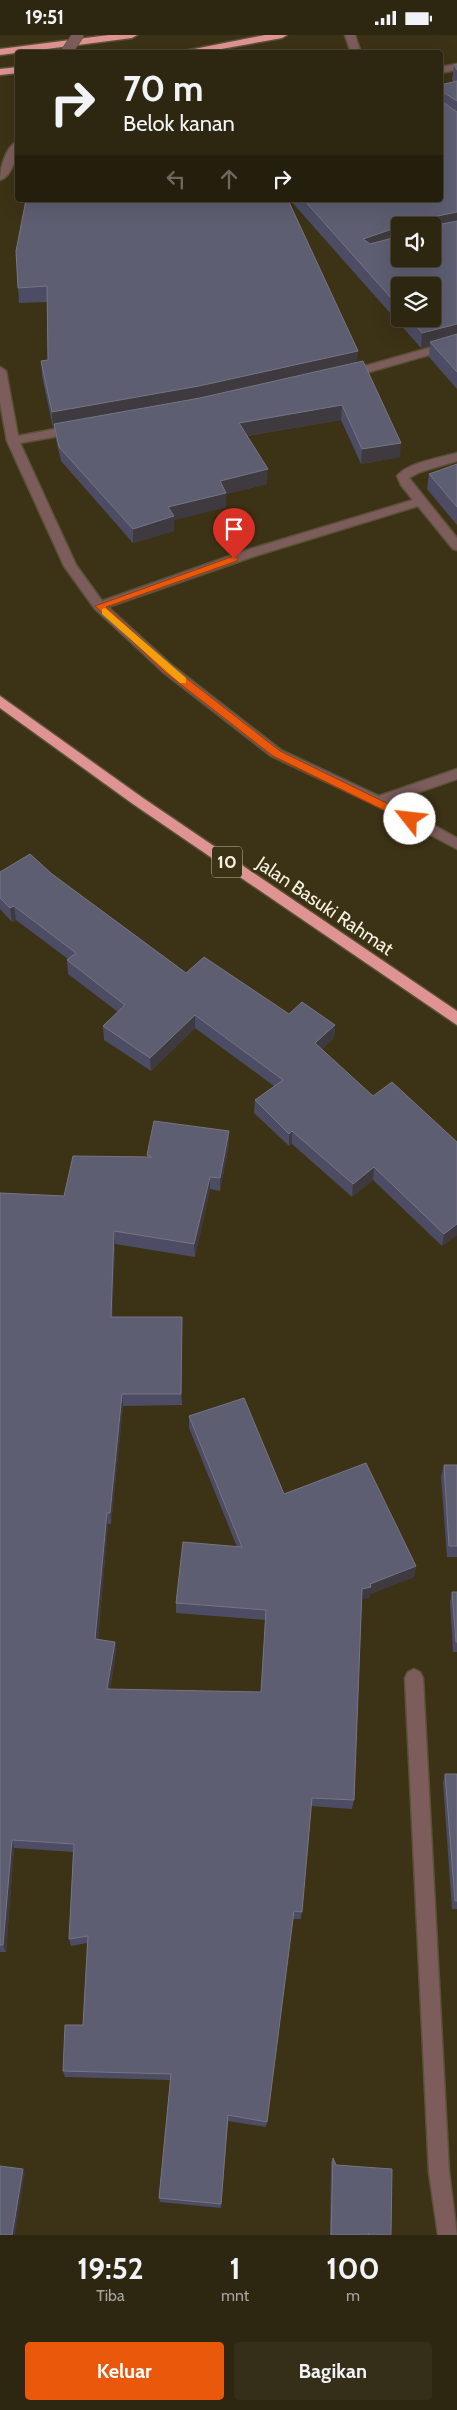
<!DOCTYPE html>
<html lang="id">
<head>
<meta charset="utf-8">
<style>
	:root { --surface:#2d2610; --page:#352e19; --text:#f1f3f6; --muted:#a7a59f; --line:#484330; --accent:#ea580c }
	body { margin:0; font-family:Cabin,sans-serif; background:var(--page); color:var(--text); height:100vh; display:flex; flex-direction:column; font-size:19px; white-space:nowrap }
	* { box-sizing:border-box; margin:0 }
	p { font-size:16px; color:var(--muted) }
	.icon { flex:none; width:28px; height:28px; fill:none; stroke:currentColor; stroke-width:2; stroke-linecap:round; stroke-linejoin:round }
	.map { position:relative; height:2200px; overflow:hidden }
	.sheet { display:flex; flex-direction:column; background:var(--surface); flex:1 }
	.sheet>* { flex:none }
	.guide { position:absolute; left:15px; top:15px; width:428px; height:152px; border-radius:5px; box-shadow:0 5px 20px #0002,0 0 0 1px var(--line); background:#2d2610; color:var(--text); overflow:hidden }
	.tools { position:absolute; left:391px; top:182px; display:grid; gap:10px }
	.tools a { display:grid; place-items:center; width:50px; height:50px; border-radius:5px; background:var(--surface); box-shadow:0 5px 20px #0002,0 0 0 1px var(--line); font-size:25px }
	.pin { position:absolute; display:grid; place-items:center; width:42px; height:42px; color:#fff; margin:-51px -21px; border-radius:50% 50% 50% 0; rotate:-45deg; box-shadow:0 0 5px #0007 }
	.pin .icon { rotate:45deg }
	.me { position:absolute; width:55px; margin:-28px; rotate:299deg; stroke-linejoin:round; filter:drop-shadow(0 0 4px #0008) }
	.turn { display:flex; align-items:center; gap:18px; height:105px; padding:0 25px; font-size:22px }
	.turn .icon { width:65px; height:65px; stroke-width:2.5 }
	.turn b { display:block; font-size:35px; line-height:42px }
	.lanes { display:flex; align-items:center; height:48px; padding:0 25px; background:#0003; justify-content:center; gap:25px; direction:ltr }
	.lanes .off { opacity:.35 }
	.eta { display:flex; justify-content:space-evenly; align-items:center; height:85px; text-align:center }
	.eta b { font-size:30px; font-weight:700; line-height:35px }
	.button { display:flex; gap:10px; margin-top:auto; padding:10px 25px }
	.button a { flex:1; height:58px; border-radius:5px; background:var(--accent); color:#fff; font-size:20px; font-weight:700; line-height:58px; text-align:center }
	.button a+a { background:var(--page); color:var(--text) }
	.status { display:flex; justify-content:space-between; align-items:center; height:35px; padding:0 25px; background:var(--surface); direction:ltr }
	.status svg { height:14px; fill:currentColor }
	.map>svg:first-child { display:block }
</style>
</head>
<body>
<div class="status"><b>19:51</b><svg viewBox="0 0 49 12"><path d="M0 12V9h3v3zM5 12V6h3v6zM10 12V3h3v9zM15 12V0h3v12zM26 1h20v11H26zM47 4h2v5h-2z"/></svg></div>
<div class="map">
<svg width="457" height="2200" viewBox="0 0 457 2200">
	<rect width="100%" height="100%" fill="#3c3216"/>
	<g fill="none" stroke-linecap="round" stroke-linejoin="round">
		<defs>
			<g id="minor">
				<path d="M 345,0 L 355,0 L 361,18 L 351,18 Z"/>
				<path d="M 457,29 L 457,35 L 440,38 L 440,32 Z"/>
				<path d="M 18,106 C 18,117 13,141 0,145 C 0,133 6,111 18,106 Z"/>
				<path d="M 457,305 L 457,312 L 348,343 L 342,339 L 344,337 Z"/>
				<path d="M 0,332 L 6,336 L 18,401 L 76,390 L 82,394 L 76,398 L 20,408 L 76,530 L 102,566 L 247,515 L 413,465 L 401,450 L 397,441 C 409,427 440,423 457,418 L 457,426 L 420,437 L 409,443 L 457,503 L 457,515 L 453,514 L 418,471 L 255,521 L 108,572 L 173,631 L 281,715 L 379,761 L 457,734 L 457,744 L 391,767 L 457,803 L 457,814 L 373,769 L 271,721 L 163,637 L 95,574 L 64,531 L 7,406 L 0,367 Z"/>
				<path d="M 414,1634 L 420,1637 L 423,1643 L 449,2137 L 457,2200 L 438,2200 L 429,2137 L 405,1643 L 408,1637 Z"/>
			</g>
			<g id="highway">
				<path d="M 109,0 L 137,0 L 132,3 L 0,20 L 0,14 Z"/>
				<path d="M 265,0 L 287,0 L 282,3 L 199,18 L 174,18 Z"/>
				<path d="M 18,32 L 18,38 L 0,40 L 0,34 Z"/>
				<path d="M 0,661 L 143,763 L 457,976 L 457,990 L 133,769 L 0,673 Z"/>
			</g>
		</defs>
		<!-- minor casing -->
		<use href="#minor" stroke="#5a5136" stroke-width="3"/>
		<!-- highway casing -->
		<use href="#highway" stroke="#5a5136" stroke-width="3"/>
		<!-- minor -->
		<use href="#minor" fill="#7c5d5c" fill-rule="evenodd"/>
		<!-- highway -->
		<use href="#highway" fill="#df9493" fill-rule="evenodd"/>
		<defs>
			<path id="minor-bridge" d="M 66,18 L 78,0"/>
		</defs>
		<!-- minor-bridge casing -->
		<use href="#minor-bridge" stroke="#5a5136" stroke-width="12" stroke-linecap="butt"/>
		<!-- minor-bridge -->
		<use href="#minor-bridge" stroke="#7c5d5c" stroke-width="11"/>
	</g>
	<!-- wall -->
	<g fill="#4c4c64" fill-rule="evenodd">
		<path d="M 457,29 L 457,354 L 429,322 L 430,311 L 421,313 L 290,165 L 440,165 L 440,50 L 454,47 L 452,45 L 454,30 ZM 400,191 L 432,191 L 400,224 ZM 400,251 L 432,284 L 400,284 Z"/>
		<path d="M 16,216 L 357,327 L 400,422 L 361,429 L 341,385 L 247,401 L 267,449 L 226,459 L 226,472 L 174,485 L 174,496 L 133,508 L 61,426 L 56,404 L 55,392 L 53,393 L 42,341 L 41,326 L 48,325 L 47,267 L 19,268 Z"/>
		<path d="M 457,429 L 457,490 L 427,454 L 429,439 Z"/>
		<path d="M 0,837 L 52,839 L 186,938 L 289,979 L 335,990 L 334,1003 L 322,1014 L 457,1200 L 442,1211 L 373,1145 L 352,1162 L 292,1109 L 289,1111 L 254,1078 L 255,1065 L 274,1051 L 195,993 L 151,1036 L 104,1005 L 103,991 L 118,977 L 68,939 L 67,925 L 68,924 L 16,885 L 12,887 L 0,874 Z"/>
		<path d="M 229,1109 L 220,1156 L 210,1154 L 195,1222 L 115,1209 L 112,1282 L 182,1282 L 182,1370 L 123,1371 L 111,1489 L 108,1489 L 98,1605 L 115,1607 L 116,1617 L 110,1654 L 261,1657 L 266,1585 L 176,1578 L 176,1568 L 237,1512 L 189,1393 L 189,1381 L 284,1459 L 416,1531 L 414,1542 L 370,1559 L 370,1562 L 362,1564 L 354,1765 L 352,1774 L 311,1771 L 301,1884 L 293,1884 L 266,2092 L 228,2086 L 221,2173 L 160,2167 L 159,2163 L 170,2045 L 65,2042 L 63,2036 L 83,1990 L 87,1908 L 71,1911 L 69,1904 L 73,1817 L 14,1813 L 6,1917 L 0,1917 L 0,1158 L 64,1161 L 148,1122 L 147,1120 Z"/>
		<path d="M 444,1430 L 457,1430 L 457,1522 L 447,1522 L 441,1442 Z"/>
		<path d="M 452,1557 L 457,1557 L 457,1617 L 453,1617 L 450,1567 Z"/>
		<path d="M 445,1739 L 457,1739 L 457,1874 L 452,1874 L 443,1748 Z"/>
		<path d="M 333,2123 L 336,2130 L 391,2200 L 330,2200 L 331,2127 Z"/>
	</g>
	<!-- shaded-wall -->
	<g fill="#3e3a3f">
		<path d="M 457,177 L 457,192 L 432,191 L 433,182 Z"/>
		<path d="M 400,191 L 399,206 L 362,219 L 363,204 Z"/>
		<path d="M 457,289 L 457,304 L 430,307 L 430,311 L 421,313 L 422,298 Z"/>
		<path d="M 358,316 L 357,331 L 200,366 L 54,389 L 55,392 L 53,393 L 52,377 Z"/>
		<path d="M 342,370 L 341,385 L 239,402 L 239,388 Z"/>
		<path d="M 401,408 L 400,422 L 361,429 L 362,414 Z"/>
		<path d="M 268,434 L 267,449 L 226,459 L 226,472 L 174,485 L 174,496 L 133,508 L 133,494 L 168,472 L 220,446 Z"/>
		<path d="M 14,871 L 16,885 L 12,887 L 10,873 Z"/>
		<path d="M 195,980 L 195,993 L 151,1036 L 150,1023 Z"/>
		<path d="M 335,990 L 334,1003 L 314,1021 L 315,1008 Z"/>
		<path d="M 229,1096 L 229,1109 L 220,1156 L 220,1143 Z"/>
		<path d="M 292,1096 L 292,1109 L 289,1111 L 289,1099 Z"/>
		<path d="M 374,1132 L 373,1145 L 352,1162 L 353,1149 Z"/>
		<path d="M 210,1142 L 210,1154 L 195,1222 L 194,1209 Z"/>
		<path d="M 457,1189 L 457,1200 L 442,1211 L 444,1199 Z"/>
		<path d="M 114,1196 L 115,1209 L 112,1294 L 111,1282 Z"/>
		<path d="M 182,1282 L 182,1370 L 181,1359 Z"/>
		<path d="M 122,1359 L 123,1371 L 111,1489 L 110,1478 Z"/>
		<path d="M 107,1478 L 108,1489 L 97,1614 L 95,1604 Z"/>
		<path d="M 416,1531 L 414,1542 L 370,1559 L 370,1562 L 361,1565 L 362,1554 L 370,1549 Z"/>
		<path d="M 115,1607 L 116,1617 L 108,1663 L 107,1654 Z"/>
		<path d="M 12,1805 L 14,1813 L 6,1917 L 3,1910 Z"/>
		<path d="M 23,2134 L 25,2138 L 15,2200 L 12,2200 Z"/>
	</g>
	<!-- building -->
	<g fill="#5e5e72" stroke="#767583" fill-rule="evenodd">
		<path d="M 457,29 L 457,35 L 454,30 Z"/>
		<path d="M 457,46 L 457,66 L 440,55 L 440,50 Z"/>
		<path d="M 440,58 L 440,65 L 457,77 L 457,177 L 433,182 L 432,191 L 457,186 L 457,289 L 422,298 L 410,284 L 432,284 L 432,251 L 400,251 L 400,273 L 304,165 L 440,165 ZM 401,191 L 432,191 L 432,224 L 400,224 L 400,201 L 370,209 L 363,204 Z"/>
		<path d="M 26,165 L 288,165 L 358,316 L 199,351 L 52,377 L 41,326 L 48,325 L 47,251 L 18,253 L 16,216 Z"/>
		<path d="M 457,299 L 457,337 L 430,307 Z"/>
		<path d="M 363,326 L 401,408 L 362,414 L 342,370 L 239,388 L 268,434 L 220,446 L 226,458 L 168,472 L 174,481 L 133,494 L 59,412 L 54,389 L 200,363 Z"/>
		<path d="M 457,429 L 457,472 L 429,439 Z"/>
		<path d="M 30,819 L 52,839 L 186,938 L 204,922 L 289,979 L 302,967 L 335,990 L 315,1008 L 373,1061 L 392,1047 L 457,1107 L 457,1189 L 444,1199 L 374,1132 L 353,1149 L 292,1096 L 289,1099 L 255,1065 L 283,1045 L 195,980 L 150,1023 L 103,991 L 125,970 L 67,925 L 76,918 L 14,871 L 10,873 L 0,863 L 0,837 Z"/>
		<path d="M 154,1086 L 229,1096 L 220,1143 L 210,1142 L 194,1209 L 114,1196 L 111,1282 L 182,1282 L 181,1359 L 122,1359 L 110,1478 L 107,1478 L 95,1604 L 115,1607 L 107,1654 L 261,1657 L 266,1575 L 176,1568 L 183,1507 L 242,1512 L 189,1381 L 244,1363 L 284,1459 L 366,1428 L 416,1531 L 370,1549 L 371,1552 L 362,1554 L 354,1765 L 312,1763 L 302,1877 L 294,1876 L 267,2087 L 228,2080 L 221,2169 L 159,2163 L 171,2039 L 63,2036 L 65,1990 L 83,1990 L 88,1901 L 69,1904 L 74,1809 L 12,1805 L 3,1910 L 0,1910 L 0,1158 L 64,1161 L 73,1121 L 152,1122 L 147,1120 Z"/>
		<path d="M 444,1430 L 457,1430 L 457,1511 L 449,1511 Z"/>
		<path d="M 452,1557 L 457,1557 L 457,1607 L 456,1607 Z"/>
		<path d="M 445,1739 L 457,1739 L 457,1866 L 455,1866 Z"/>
		<path d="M 333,2123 L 336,2130 L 392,2134 L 391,2200 L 369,2200 L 368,2198 L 369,2200 L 331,2200 Z"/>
		<path d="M 0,2131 L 23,2134 L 12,2200 L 0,2200 Z"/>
	</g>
	<!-- route -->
	<path fill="#ea580c" stroke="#983908" d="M 234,521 L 238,524 L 237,526 L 106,572 L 172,632 L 280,716 L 413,781 L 413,786 L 406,786 L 273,721 L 165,637 L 95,571 Z"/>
	<!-- slow -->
	<path fill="#f59e0b" d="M 105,573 L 186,643 L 186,648 L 180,648 L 102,579 L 102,574 Z"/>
	<g text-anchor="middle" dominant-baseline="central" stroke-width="5" stroke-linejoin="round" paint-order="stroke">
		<!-- shield labels -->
		<rect fill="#3c3216" stroke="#bfb8a3" stroke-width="1" x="212" y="811.5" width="30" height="31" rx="4"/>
		<g font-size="18" font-weight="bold" fill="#f7f1e0">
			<text x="227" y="827">10</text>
		</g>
		<!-- street labels -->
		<g font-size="19" fill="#f7f1e0" stroke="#3c3216">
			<text transform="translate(325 871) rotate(34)">Jalan Basuki Rahmat</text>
		</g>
	</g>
</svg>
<div class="tools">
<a><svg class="icon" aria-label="sound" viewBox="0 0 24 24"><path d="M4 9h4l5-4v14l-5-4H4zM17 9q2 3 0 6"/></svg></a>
<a><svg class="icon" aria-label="layers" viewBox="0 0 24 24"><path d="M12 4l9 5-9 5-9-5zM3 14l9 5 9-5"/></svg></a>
</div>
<div class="pin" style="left:234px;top:524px;background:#d93025"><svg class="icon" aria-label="arrive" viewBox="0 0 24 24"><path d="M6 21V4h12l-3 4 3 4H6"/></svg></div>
<svg class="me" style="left:410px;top:784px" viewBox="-20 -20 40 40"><circle r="19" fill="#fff"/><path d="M0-13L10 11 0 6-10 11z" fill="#ea580c"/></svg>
<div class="guide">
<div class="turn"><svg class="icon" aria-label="right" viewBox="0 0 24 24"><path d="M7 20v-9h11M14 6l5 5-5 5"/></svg><div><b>70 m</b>Belok kanan</div></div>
<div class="lanes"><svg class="icon off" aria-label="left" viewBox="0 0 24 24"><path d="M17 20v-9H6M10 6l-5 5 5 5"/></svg><svg class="icon off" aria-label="ahead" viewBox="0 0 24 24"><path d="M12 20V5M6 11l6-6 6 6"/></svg><svg class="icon" aria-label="right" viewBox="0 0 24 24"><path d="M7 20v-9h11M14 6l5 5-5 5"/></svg></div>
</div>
</div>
<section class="sheet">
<div class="eta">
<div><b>19:52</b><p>Tiba</p></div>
<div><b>1</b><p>mnt</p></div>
<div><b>100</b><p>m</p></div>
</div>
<div class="button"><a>Keluar</a><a>Bagikan</a></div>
</section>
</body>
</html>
